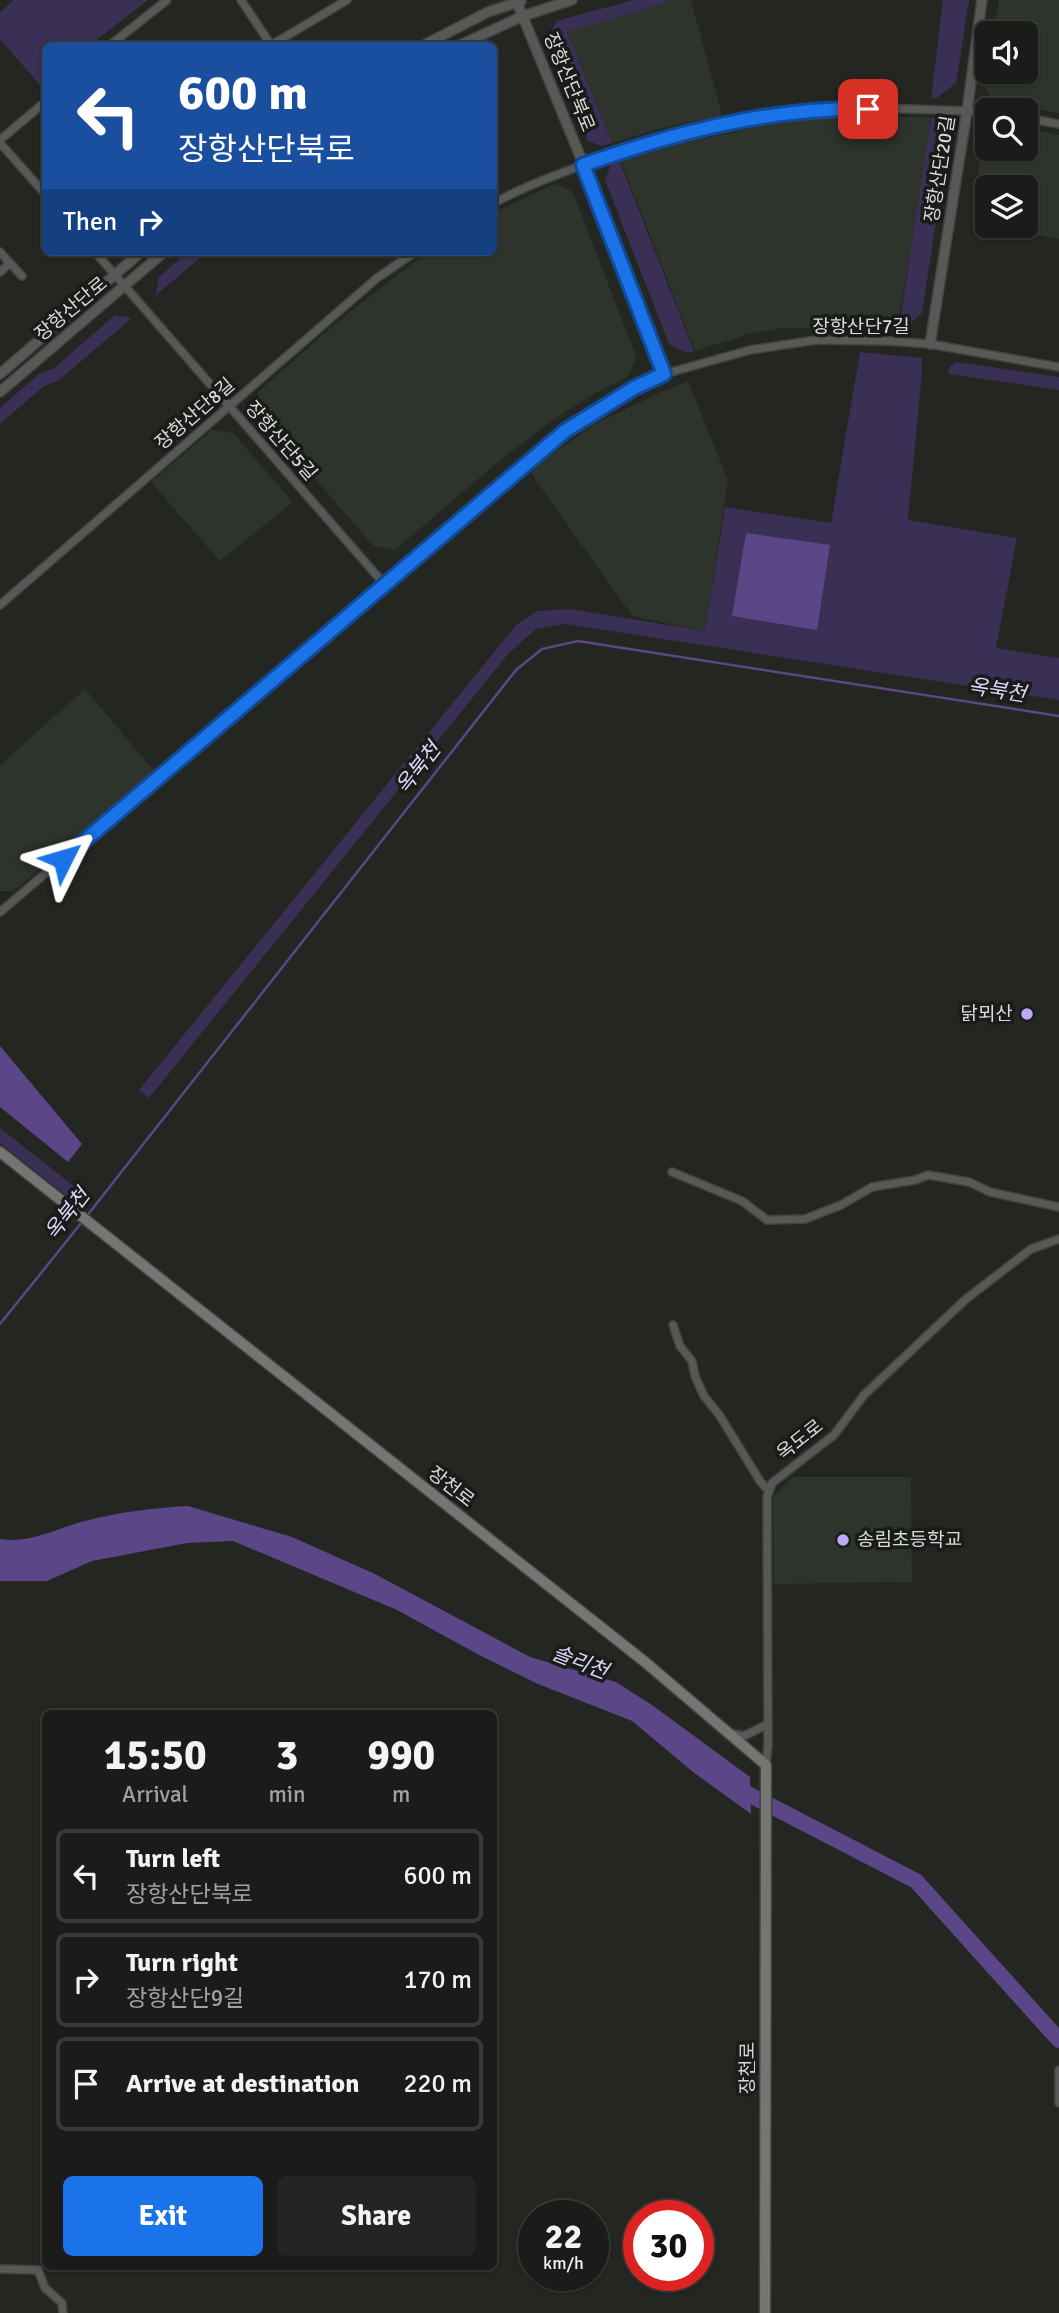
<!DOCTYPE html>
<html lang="en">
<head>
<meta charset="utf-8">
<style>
	:root { --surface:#1a1c19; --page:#232522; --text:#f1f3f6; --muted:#9fa1a2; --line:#383a38; --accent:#1a73e8 }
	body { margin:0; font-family:Signika,"Noto Sans KR",sans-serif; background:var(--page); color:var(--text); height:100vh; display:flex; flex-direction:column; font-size:26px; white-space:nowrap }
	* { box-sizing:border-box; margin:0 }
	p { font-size:23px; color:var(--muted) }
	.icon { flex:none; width:38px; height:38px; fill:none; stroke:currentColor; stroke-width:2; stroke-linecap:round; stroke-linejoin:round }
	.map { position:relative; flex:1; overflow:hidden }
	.drawer { position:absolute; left:42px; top:1710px; width:455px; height:560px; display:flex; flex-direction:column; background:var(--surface); border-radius:10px; box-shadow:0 2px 5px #0004,0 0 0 2px var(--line) }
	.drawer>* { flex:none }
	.top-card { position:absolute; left:42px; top:42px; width:455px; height:214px; border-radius:10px; box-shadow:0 2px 5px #0004,0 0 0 2px var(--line); background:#1a4fa0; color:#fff; overflow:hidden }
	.controls { position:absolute; left:975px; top:21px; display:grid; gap:14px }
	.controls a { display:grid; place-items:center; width:63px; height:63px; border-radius:10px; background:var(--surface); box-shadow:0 2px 5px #0004,0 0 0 2px var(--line); font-size:35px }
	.speed { position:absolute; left:518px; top:2200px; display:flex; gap:14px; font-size:35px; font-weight:700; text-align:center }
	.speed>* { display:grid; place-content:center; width:91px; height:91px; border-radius:50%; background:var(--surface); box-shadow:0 2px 5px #0004,0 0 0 2px var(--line); line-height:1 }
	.speed small { font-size:18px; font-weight:400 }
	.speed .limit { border:10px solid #d22; background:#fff; color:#111 }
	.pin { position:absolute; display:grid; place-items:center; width:60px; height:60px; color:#fff; margin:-30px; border-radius:14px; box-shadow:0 4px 10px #0006 }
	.me { position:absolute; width:77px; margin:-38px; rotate:50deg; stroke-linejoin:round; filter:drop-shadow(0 0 5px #0008) }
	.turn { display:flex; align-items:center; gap:24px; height:147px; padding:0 21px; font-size:32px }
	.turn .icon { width:91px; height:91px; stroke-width:2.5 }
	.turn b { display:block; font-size:49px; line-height:60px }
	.then { display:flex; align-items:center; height:66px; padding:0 21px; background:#0003; gap:14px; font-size:26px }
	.eta { display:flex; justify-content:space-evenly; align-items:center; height:119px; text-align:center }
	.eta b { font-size:42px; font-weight:800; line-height:49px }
	.cta { display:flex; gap:14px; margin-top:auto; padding:14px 21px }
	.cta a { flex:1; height:80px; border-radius:10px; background:var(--accent); color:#fff; font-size:28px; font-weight:800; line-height:80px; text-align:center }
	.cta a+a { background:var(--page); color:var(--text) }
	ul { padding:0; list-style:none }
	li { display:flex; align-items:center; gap:21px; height:94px; margin:0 14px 10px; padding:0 7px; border:4px solid var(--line); border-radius:10px }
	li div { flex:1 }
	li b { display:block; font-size:26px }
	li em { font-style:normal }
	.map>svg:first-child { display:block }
</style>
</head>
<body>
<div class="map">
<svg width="1059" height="2313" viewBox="0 0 1059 2313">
	<rect width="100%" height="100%" fill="#232621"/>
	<!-- built -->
	<g fill="#2e342b">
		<path d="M 670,0 L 691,0 L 722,115 L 658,129 L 612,143 L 567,31 L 662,4 Z"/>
		<path d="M 999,0 L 1059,0 L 1059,113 L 996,103 L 985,87 L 988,72 L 1026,72 L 1026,33 L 994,33 Z"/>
		<path d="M 832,116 L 930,117 L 927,158 L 897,328 L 783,328 L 749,334 L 695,351 L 621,161 L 683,143 L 743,130 L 781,122 Z"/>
		<path d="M 1026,129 L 1059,135 L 1059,239 L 989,226 L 1026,226 L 1026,187 L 987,187 L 987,225 L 974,223 L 982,137 L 987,133 L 987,149 L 1026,149 Z"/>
		<path d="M 554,184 L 572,190 L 636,356 L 629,376 L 597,392 L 547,424 L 498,462 L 395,550 L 373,546 L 257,411 L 258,392 L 335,324 L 418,259 L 430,252 L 494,252 L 494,213 Z"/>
		<path d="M 688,381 L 728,480 L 705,631 L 632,616 L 531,473 L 540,463 L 595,424 L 663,391 Z"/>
		<path d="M 212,430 L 233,433 L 293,502 L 220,561 L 151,482 Z"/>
		<path d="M 85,689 L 154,771 L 14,891 L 0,891 L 0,765 Z"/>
		<path d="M 792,1477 L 911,1477 L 912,1582 L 774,1584 L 773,1497 Z"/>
	</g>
	<!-- green -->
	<g fill="#3a2f54">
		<path d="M 14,0 L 148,0 L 90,45 L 46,46 L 45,82 L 40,85 L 0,39 L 0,12 Z"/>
		<path d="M 634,0 L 670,0 L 662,4 L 567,32 L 612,143 L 602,146 L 588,141 L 547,42 L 556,21 Z"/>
		<path d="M 943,0 L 969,0 L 956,83 L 937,98 L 931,98 Z"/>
		<path d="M 931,118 L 937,118 L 949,137 L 922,313 L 904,328 L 899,327 Z"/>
		<path d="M 620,162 L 694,351 L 687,353 L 669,344 L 605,180 L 611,164 Z"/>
		<path d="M 187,252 L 207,252 L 156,295 L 159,277 Z"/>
		<path d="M 115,315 L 132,318 L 59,380 L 44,386 L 0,424 L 0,408 L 39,374 L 54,368 Z"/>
		<path d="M 860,352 L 922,358 L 922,372 L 908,520 L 1017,538 L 996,648 L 1059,658 L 1059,700 L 565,624 L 536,629 L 508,654 L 149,1098 L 139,1090 L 516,625 L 537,611 L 571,609 L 705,631 L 725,507 L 831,523 Z"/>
		<path d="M 956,362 L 1059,377 L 1059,390 L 948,374 L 950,366 Z"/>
		<path d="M 0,1128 L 75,1187 L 68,1197 L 0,1143 Z"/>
	</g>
	<!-- water -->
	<g fill="#5b4688">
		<path d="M 746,533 L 830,545 L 817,630 L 732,616 Z"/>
		<path d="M 0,1046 L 82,1144 L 68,1162 L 0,1107 Z"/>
		<path d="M 188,1506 L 292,1537 L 375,1574 L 530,1657 L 616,1682 L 652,1705 L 750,1777 L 751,1814 L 693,1772 L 632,1721 L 538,1684 L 481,1656 L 397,1610 L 233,1541 L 187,1543 L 92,1561 L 47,1581 L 0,1581 L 0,1539 C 30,1544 57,1528 85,1521 C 119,1512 153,1508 188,1506 Z"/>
	</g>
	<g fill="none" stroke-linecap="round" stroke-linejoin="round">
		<!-- stream -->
		<g stroke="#5b4688" stroke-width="2.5">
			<path d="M 86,1217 L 516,670 L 542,649 L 578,641 L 1059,716"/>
			<path d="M 0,1324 L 82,1222"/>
		</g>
		<!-- river -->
		<path stroke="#5b4688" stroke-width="16" d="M 733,1784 L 744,1792 L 916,1881 L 1059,2040"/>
		<defs>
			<g id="minor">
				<path d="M 241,0 L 271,45"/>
				<path d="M 109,46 L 167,0"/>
				<path d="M 270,46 L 347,0"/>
				<path d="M 1026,118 L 1059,124"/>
				<path d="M 0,140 L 46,101"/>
				<path d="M 0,143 L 46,195"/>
				<path d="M 494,203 C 523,187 555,175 586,164 C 670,134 756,112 845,109 C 886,107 927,110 967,111 L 987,113"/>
				<path d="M 0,252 L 10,263 L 0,272"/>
				<path d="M 95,252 L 385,585"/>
				<path d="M 10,263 L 22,276"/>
				<path d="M 0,605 L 377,278 L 415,252"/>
				<path d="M 0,912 L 565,431 L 634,389 L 664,374 L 750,350 L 816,340 L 889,341 L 930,344 L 1059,367"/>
				<path d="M 672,1172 L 742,1201 L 767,1220 L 805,1219 L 841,1205 L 872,1187 L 915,1180 L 928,1175 L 969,1182 L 990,1192 L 1059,1207"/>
				<path d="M 673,1325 L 680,1346 L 692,1361 L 695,1376 L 704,1396 L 720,1416 L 760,1481 L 769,1491"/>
				<path d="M 730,1733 L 744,1736 L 768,1724"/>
				<path d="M 766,1765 L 768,1745 L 767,1497 L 772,1483 L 834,1435 L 864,1395 L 966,1299 L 1031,1249 L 1059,1239"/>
				<path d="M 1059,2070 L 1059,2103"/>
				<path d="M 0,2269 L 38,2270 L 45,2288 L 62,2303 L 63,2313"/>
			</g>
			<g id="tertiary">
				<path d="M 516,0 L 598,200 L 664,374"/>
				<path d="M 422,46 L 488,12 L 521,1"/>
				<path d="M 458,46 L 523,16 L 572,0"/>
				<path d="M 930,344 L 967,111 L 982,0"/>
				<path d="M 0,374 L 141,252"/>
				<path d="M 0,392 L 164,252"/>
			</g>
			<path id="secondary" d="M 0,1152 L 645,1662 L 766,1765 L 765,2313"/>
		</defs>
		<!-- minor casing -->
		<use href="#minor" stroke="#40433e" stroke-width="10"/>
		<!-- tertiary casing -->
		<use href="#tertiary" stroke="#40433e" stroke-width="12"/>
		<!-- secondary casing -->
		<use href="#secondary" stroke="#40433e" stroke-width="13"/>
		<!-- minor -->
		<use href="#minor" stroke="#575956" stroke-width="7"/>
		<!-- tertiary -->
		<use href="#tertiary" stroke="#575956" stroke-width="9"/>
		<!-- secondary -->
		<use href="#secondary" stroke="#737672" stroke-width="10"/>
	</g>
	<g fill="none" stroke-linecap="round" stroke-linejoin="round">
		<defs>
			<path id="route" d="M 63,859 L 565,431 L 634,388 L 664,374 L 583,165 C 674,133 771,107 868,109"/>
		</defs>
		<!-- route casing -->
		<use href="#route" stroke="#114b97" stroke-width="18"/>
		<!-- route -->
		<use href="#route" stroke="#1a73e8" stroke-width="12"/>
	</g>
	<!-- markers -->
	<g fill="#bea9f5" stroke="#191c18" stroke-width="2.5">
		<circle cx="1027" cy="1014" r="7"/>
		<circle cx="843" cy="1540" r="7"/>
	</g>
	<g text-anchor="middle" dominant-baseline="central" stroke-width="7" stroke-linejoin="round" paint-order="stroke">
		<!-- street labels -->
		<g font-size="19" fill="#d9dbd8" stroke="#191c18">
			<text transform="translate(569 82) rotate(68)">장항산단북로</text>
			<text transform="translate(940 169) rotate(-81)">장항산단20길</text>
			<text transform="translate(71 309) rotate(-40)">장항산단로</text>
			<text x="861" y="327">장항산단7길</text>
			<text transform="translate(195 414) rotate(-41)">장항산단8길</text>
			<text transform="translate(281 441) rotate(49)">장항산단5길</text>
			<text transform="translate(800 1440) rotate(-38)">옥도로</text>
			<text transform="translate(451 1487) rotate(38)">장천로</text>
			<text transform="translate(748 2068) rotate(-90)">장천로</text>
		</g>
		<!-- poi labels -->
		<g font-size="19" fill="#d9dbd8" stroke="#191c18" text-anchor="end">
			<text x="1013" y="1014">닭뫼산</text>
			<text x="857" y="1540" text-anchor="start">송림초등학교</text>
		</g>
		<!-- water labels -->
		<g font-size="21" font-style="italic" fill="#dfd5fd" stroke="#191c18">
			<text transform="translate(997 690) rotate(9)">옥북천</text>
			<text transform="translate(418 768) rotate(-52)">옥북천</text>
			<text transform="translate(67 1214) rotate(-52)">옥북천</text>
			<text transform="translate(580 1662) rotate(21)">솔리천</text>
		</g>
	</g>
</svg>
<div class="controls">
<a><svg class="icon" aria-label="sound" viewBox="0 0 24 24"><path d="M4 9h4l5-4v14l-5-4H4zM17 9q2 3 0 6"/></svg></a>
<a><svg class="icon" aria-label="search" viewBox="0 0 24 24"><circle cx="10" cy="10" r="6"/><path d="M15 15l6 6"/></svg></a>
<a><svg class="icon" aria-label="layers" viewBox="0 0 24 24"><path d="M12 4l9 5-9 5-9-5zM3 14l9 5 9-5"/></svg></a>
</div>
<div class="speed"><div>22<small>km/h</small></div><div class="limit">30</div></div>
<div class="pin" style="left:868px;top:109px;background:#d93025"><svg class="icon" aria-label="arrive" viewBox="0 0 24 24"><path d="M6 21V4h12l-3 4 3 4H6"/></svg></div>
<svg class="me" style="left:63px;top:859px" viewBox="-20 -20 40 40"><path d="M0-17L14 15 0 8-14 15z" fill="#1a73e8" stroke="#fff" stroke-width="4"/></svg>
<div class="top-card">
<div class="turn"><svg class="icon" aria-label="left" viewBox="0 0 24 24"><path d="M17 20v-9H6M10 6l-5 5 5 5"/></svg><div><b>600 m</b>장항산단북로</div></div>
<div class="then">Then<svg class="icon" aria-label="right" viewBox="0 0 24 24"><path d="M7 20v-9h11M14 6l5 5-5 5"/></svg></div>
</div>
<section class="drawer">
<div class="eta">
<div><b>15:50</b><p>Arrival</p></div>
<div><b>3</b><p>min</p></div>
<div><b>990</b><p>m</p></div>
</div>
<ul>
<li><svg class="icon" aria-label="left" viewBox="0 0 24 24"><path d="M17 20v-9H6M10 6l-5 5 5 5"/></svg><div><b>Turn left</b><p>장항산단북로</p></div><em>600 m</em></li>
<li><svg class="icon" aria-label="right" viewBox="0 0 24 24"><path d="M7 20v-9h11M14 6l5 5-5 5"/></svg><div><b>Turn right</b><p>장항산단9길</p></div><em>170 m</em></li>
<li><svg class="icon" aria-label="arrive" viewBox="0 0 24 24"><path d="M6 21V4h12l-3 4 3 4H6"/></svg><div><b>Arrive at destination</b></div><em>220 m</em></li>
</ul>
<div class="cta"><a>Exit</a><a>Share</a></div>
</section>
</div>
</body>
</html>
